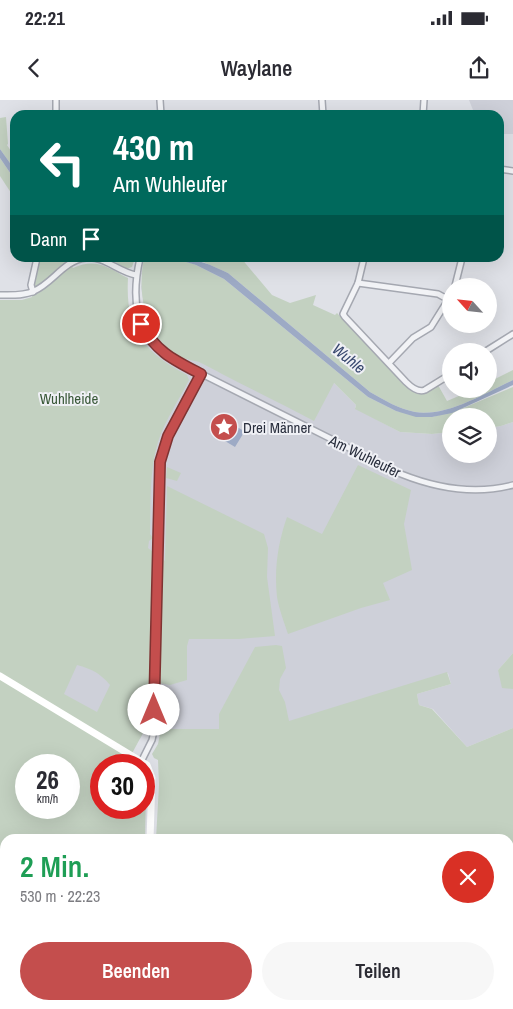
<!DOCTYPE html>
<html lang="de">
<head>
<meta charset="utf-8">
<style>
	:root { --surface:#fff; --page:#f7f7f7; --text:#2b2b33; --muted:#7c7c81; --accent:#c44e4d }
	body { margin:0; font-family:"Archivo Narrow",sans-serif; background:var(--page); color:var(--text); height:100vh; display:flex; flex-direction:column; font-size:19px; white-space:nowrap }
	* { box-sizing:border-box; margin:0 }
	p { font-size:16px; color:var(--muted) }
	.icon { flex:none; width:28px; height:28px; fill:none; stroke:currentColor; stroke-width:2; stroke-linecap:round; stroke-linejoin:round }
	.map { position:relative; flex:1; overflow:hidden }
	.drawer { position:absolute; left:0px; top:734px; width:514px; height:176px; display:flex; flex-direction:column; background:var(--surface); border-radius:15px 15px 0 0; box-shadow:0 5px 20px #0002 }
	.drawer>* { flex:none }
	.top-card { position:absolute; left:10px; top:10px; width:494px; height:152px; border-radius:15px; box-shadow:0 5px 20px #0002; background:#00695c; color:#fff; overflow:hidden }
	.needle { width:32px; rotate:297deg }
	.buttons { position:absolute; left:442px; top:178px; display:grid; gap:10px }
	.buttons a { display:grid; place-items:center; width:55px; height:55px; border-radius:50%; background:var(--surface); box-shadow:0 5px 20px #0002; font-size:25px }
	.speed { position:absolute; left:15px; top:654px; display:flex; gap:10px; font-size:25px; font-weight:700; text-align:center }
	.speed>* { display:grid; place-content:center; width:65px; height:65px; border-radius:50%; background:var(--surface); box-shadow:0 5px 20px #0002; line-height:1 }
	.speed small { font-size:12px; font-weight:400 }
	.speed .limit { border:8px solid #d22; background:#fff; color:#111 }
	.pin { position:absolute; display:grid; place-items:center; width:42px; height:42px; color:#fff; margin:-21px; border:2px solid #fff; border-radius:50%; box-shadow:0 1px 5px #0007 }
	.me { position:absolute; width:55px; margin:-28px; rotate:0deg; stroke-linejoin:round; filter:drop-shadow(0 0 4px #0008) }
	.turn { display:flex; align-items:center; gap:18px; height:105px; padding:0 20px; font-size:22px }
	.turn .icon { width:65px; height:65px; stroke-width:2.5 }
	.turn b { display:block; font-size:35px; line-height:42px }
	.then { display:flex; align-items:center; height:48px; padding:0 20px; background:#0003; gap:10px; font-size:19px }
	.round { display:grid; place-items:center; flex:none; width:52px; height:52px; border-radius:26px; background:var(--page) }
	.overview { display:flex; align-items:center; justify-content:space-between; height:85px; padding:0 20px }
	h1 { font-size:30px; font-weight:600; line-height:38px; color:#1e9e55 }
	.primary-button { display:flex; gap:10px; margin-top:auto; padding:10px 20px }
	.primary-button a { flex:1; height:58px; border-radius:30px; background:var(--accent); color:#fff; font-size:20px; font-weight:600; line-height:58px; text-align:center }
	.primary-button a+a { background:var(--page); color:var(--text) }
	.status { display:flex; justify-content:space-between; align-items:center; height:35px; padding:0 25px; background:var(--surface); direction:ltr }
	.status svg { height:14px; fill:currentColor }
	header { display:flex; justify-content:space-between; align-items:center; height:65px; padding:0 20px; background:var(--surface); font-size:22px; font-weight:600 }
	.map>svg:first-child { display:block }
</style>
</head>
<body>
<div class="status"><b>22:21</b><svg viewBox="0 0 49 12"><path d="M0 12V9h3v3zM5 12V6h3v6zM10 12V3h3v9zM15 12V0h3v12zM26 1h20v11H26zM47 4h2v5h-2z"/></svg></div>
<header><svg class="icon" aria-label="back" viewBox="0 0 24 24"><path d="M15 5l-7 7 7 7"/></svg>Waylane<svg class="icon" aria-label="share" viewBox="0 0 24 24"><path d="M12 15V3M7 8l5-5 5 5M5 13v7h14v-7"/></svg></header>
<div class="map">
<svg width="513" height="909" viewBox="0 0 513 909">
	<rect width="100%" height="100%" fill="#dfe1e7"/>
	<!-- built -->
	<g fill="#ced0d9">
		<path d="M 469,0 L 513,0 L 513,34 L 499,34 L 499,15 L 475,15 Z"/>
		<path d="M 141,173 L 334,283 L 356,305 L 355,308 L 400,332 L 432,334 L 451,332 L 451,354 L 489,354 L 489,328 L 501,326 L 513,322 L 513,553 L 498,570 L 513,589 L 513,628 L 467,647 L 433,609 L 419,605 L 417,594 L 451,584 L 448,573 L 223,642 L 162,636 L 146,632 L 143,633 L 140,639 L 60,595 L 151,286 L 130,214 L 145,210 L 141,187 L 143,177 Z"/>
		<path d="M 513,750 L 513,777 L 509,779 L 509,752 Z"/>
		<path d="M 191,905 L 248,905 L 241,909 L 183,909 Z"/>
	</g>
	<!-- green -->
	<g fill="#c3d1c1" fill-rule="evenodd">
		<path d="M 6,17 L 8,44 L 7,45 L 15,57 L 15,70 L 0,49 L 0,18 Z"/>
		<path d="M 0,58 L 15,80 L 15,99 L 0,76 Z"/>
		<path d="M 36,158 L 70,158 L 68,159 L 73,168 C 97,157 108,168 128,178 C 125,230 144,252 187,275 L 189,280 C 179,300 165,320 158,342 C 149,371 151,404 150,434 L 153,438 L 149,441 L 148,448 L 165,461 L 167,386 L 264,434 L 268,448 L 267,477 L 275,536 L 239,539 L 189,539 L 187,546 L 187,580 L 170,585 L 159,583 L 151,587 C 147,603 150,619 145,634 L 143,633 L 129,659 L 138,665 L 101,665 L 101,708 L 144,708 L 144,674 L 146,691 L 145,739 L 5,739 L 5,905 L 60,905 L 57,909 L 0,909 L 0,200 L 22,200 L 32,197 L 32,184 ZM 77,565 C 92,569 100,573 110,585 L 97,612 L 64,594 ZM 26,665 L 69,665 L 69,708 L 26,708 Z"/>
		<path d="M 109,158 L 135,158 L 132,167 L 126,169 Z"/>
		<path d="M 144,158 L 175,158 L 196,165 L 224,179 L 368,297 L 396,311 L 432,317 L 461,309 L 513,287 L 513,322 L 501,326 L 489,328 L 489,316 L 451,316 L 451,332 L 432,334 L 400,332 L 355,309 L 356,305 L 334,283 L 314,321 C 284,305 253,290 222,274 C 215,270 207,266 199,262 C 192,260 183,259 177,255 C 144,234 137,193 144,158 Z"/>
		<path d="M 188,158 L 241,158 L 272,195 L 290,203 L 316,195 L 313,205 L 335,215 L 337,213 L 408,287 C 421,296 424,294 438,285 L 447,301 L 475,289 L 489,289 L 489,282 L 513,270 L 513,280 C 485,293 447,317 415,312 C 399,309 384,300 370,292 L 228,173 L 203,162 Z"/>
		<path d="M 358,365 L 411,390 L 404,424 L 412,470 L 383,483 L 390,500 L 361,508 L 288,534 C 284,522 279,509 277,497 C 274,469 278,443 287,417 L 322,434 Z"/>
		<path d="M 167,367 L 181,373 L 177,381 L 166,378 Z"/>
		<path d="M 276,545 L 282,546 L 286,568 L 280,579 L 279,590 L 285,602 L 289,621 L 447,572 L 451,584 L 417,594 L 419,605 L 432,609 L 467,647 L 513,628 L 513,750 L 509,752 L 509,739 L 156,739 L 159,685 L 158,660 L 154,658 L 152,654 L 158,644 L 161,629 L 219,629 L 219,614 L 255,547 Z"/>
		<path d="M 513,553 L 513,591 L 513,589 L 502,588 L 498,570 Z"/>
		<path d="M 513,777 L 513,909 L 327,909 L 329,905 L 509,905 L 509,779 Z"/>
		<path d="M 76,905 L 191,905 L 183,909 L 74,909 Z"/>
		<path d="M 248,905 L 322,905 L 320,909 L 241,909 Z"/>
	</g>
	<!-- water -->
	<g fill="#9daac5">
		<path d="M 0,49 L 15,70 L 15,80 L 0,58 Z"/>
		<path d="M 173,158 C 194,157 209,164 228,173 L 370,292 C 384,300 399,309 415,312 C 447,317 485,293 513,280 L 513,285 L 452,313 L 432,317 L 416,317 L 396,311 L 368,297 L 224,179 L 196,165 Z"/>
		<path d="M 230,323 L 244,331 L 243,334 L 235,347 L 220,338 L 227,331 L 226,326 Z"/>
	</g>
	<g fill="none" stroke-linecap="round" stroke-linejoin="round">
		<defs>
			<g id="street">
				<path d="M 56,0 L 56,15"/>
				<path d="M 160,0 L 161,15"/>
				<path d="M 322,0 L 323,15"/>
				<path d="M 423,15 L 424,0"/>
				<path d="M 499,69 L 513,71"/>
				<path d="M 140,158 C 131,199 134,231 170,258 L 401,374 C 436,388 475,395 513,385"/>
				<path d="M 364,158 L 358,183 L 343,214 L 345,217 L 406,282 C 411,287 418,293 425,290 L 451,274"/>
				<path d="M 358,183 L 438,194 L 449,200"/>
				<path d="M 455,186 L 462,158"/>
				<path d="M 33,192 L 31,185 L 37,158"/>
				<path d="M 0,195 C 11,195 24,196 34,191 C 53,183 64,160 86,158 C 105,156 118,172 136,175"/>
				<path d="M 486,251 L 513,234"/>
				<path d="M 389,263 L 413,238 L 431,227 L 451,195"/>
				<path d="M 142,660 L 152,640 L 154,631 L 157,455 L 160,363 L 168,336 L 201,274"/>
			</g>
		</defs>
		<!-- street casing -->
		<use href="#street" stroke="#a5a8b1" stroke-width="8"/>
		<!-- street -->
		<use href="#street" stroke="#f2f3f6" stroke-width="5"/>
		<!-- secondary -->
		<g stroke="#fff" stroke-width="7">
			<path d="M 0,576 L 147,665 L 152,678 L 150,739"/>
			<path d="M 63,909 L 65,905"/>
		</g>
		<!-- tram -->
		<g stroke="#7a7f90" stroke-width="1">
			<path d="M 509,756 L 513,754"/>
			<path d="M 192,909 L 201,905"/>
			<path d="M 217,909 L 224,905"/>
		</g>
		<defs>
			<g id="rail">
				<path d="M 509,764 L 513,761"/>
				<path d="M 509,773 L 513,771"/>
				<path d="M 230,909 L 237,905"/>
				<path d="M 322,909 L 325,905"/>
			</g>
		</defs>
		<!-- rail casing -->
		<use href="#rail" stroke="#7a7f90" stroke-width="4"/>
		<!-- rail -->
		<use href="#rail" stroke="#eff0f5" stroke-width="2" stroke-dasharray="5.5" stroke-linecap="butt"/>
	</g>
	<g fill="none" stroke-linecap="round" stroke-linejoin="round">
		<defs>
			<path id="route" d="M 141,224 C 156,252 174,260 201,274 L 168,336 L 160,362 L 154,610"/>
		</defs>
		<!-- route casing -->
		<use href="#route" stroke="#7f3332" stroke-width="12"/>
		<!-- route -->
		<use href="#route" stroke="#c44e4d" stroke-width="9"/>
	</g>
	<!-- icons -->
	<defs>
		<symbol id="sight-disc" viewBox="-11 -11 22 22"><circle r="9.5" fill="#c44e4d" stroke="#eff0f5"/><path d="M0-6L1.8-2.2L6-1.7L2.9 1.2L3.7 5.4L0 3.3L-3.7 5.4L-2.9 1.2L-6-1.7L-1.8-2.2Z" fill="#fff"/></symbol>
	</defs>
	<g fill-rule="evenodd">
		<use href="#sight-disc" x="208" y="311" width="32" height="32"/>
	</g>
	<g text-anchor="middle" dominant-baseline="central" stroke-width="4" stroke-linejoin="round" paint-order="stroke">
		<!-- park labels -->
		<g font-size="15" fill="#395838" stroke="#eff0f5">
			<text x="69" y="298">Wuhlheide</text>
		</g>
		<!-- poi labels -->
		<g font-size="15" fill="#292e3d" stroke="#eff0f5" text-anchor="start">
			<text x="243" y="327">Drei Männer</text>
		</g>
		<!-- street labels -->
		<g font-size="15" fill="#292e3d" stroke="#eff0f5">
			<text transform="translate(365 356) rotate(26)">Am Wuhleufer</text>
		</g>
		<!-- water labels -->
		<g font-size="16" font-style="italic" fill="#37476e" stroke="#eff0f5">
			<text transform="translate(349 258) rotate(39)">Wuhle</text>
		</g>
	</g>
</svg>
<div class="buttons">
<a><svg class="needle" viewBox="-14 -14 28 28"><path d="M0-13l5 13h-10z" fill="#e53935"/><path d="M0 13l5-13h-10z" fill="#7c7c81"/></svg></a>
<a><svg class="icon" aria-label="sound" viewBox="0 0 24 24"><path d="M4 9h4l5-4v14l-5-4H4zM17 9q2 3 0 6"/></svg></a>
<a><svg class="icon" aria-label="layers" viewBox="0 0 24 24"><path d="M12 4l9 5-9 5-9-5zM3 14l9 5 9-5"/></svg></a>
</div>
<div class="speed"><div>26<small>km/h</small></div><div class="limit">30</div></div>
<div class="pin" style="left:141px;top:224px;background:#d93025"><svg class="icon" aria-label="arrive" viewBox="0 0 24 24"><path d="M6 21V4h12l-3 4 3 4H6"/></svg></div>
<svg class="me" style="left:154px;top:610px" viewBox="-20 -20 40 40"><circle r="19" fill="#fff"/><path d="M0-13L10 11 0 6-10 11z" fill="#c44e4d"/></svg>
<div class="top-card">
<div class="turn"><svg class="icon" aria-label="left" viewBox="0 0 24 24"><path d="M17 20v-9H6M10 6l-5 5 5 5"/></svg><div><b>430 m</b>Am Wuhleufer</div></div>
<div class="then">Dann<svg class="icon" aria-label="arrive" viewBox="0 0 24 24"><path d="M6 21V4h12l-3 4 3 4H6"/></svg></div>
</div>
<section class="drawer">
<div class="overview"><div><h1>2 Min.</h1><p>530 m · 22:23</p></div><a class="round" style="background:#d93025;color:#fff"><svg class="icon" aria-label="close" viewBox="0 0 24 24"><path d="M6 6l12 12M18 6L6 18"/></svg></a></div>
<div class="primary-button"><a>Beenden</a><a>Teilen</a></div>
</section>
</div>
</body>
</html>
